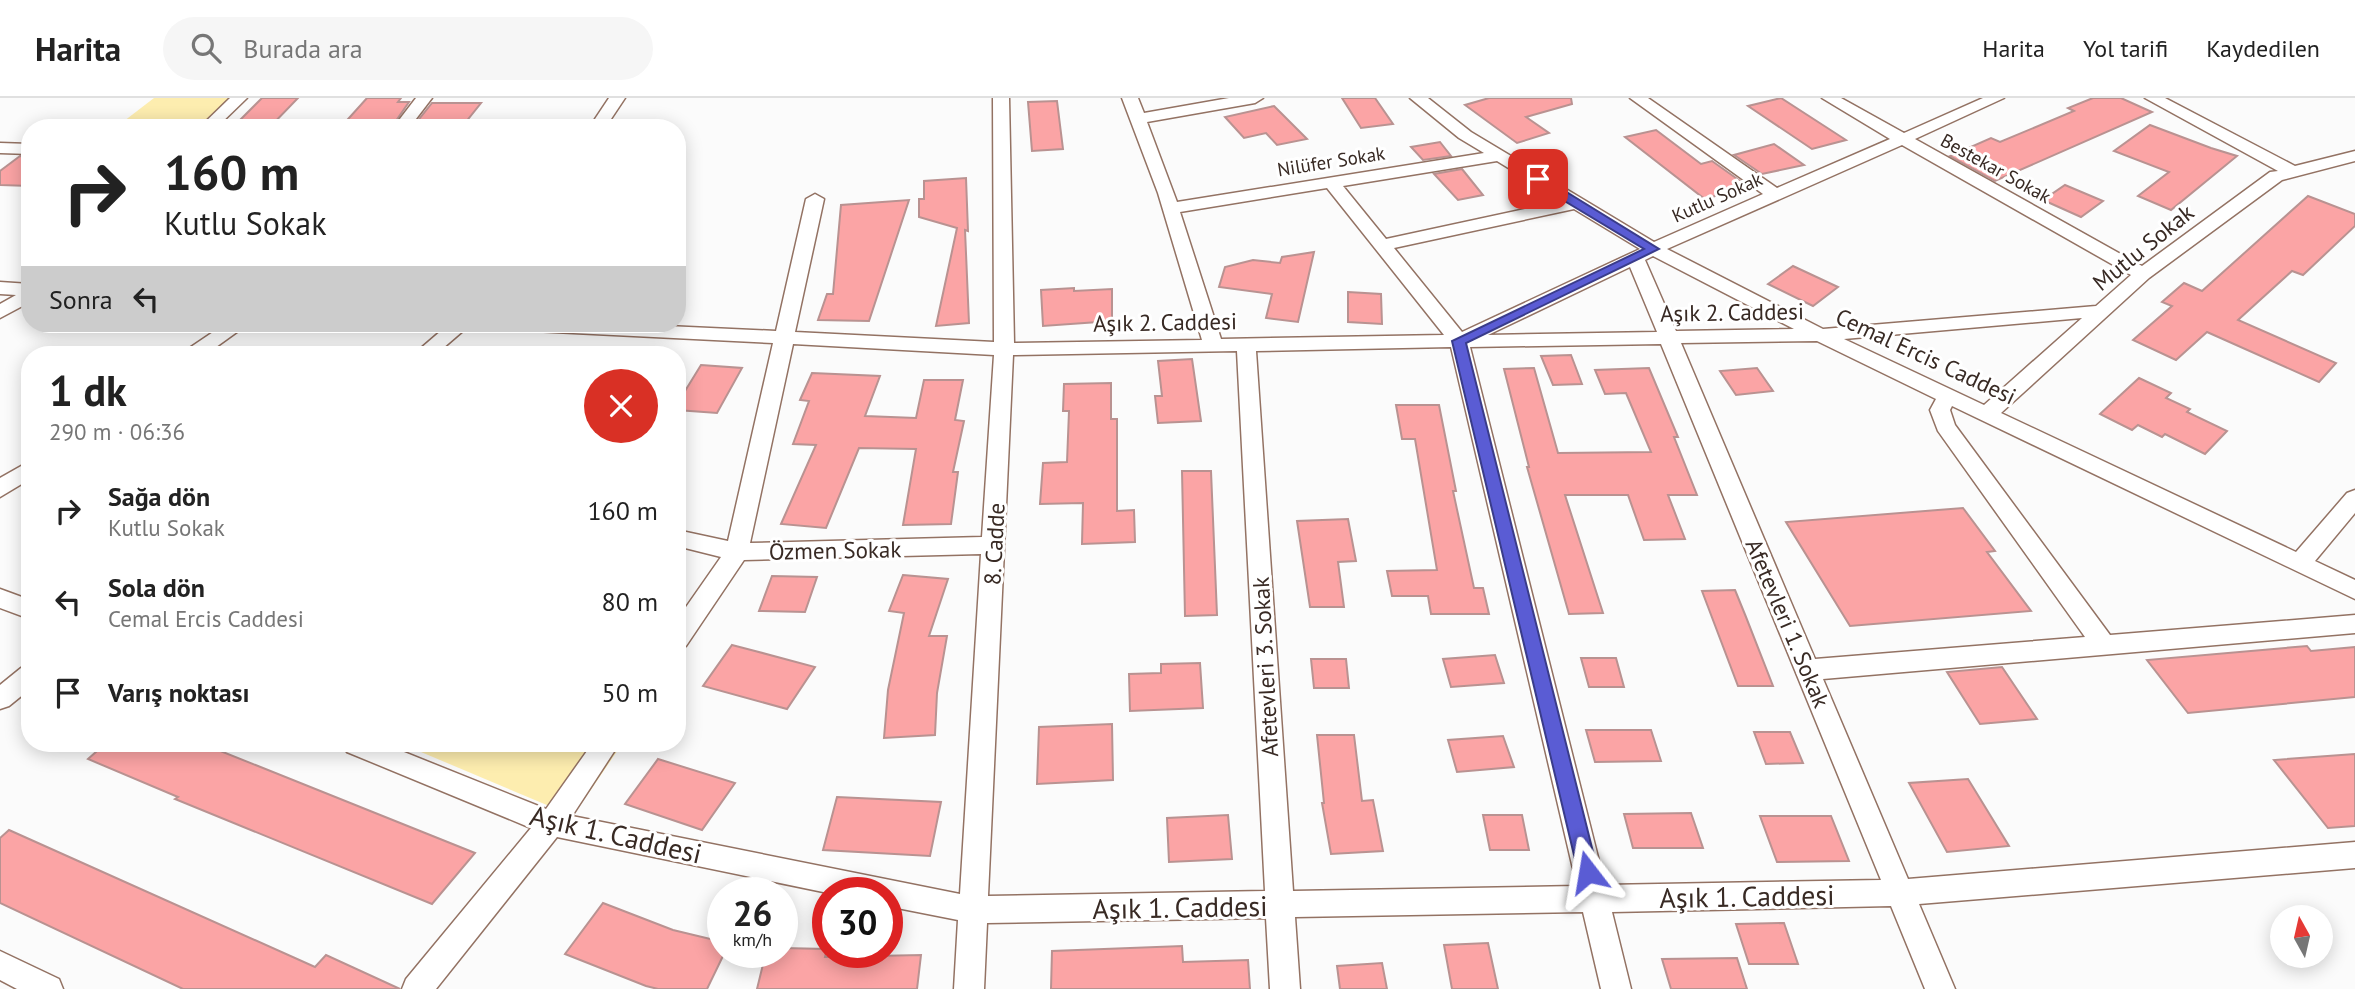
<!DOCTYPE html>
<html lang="tr">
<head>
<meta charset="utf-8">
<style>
	:root { --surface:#fff; --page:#f6f6f6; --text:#222; --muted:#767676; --line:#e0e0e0 }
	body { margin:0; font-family:"PT Sans",sans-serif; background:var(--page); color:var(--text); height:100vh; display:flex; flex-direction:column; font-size:26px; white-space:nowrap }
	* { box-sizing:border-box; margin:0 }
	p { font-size:23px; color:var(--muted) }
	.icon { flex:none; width:38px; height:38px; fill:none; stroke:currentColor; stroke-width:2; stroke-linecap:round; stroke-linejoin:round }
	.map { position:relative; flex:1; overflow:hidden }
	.details { position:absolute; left:21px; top:248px; width:665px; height:406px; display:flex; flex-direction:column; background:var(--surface); border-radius:28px; box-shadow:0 4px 18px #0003 }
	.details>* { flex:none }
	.hud { position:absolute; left:21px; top:21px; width:665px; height:214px; border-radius:28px; box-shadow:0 4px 18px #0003; background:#fff; color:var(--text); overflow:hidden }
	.needle { width:46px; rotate:352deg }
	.buttons { position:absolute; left:2270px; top:807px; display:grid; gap:14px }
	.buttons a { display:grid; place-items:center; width:63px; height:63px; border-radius:50%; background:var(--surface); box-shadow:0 4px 18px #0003; font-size:35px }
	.speed { position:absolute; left:707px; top:779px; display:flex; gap:14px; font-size:35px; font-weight:700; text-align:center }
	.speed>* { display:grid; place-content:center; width:91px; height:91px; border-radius:50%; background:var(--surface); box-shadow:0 4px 18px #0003; line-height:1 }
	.speed small { font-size:18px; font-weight:400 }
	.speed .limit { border:10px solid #d22; background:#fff; color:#111 }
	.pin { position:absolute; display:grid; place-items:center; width:60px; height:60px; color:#fff; margin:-30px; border-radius:14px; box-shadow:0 4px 10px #0006 }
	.me { position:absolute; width:77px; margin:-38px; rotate:346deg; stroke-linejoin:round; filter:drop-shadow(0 0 5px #0008) }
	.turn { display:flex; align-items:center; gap:24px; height:147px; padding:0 28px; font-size:32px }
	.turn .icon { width:91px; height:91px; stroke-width:2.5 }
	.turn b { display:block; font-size:49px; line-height:60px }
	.then { display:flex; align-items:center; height:66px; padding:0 28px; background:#0003; gap:14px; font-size:26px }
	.round { display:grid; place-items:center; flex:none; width:74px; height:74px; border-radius:37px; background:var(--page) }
	.head { display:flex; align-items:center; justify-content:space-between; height:119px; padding:0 28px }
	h1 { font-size:42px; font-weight:800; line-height:52px }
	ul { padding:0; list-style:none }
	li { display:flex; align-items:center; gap:21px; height:91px; padding:0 28px }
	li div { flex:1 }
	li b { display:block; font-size:26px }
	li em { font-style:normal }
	header { display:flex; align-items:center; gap:42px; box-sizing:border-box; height:98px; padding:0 35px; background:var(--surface); border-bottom:2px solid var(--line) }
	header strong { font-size:33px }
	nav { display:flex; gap:38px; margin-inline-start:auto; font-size:24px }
	.search { width:490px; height:63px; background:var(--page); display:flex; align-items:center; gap:18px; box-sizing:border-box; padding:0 24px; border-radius:38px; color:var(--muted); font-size:26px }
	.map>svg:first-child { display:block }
</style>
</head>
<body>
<header>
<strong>Harita</strong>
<div class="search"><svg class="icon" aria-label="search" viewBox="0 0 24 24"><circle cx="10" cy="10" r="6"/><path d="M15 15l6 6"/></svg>Burada ara</div>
<nav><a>Harita</a><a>Yol tarifi</a><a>Kaydedilen</a></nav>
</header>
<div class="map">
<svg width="2355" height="891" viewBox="0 0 2355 891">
	<rect width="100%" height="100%" fill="#fbfbfb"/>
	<!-- green -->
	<g fill="#fdedaf">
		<path d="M 154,0 L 247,0 L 213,30 L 115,30 Z"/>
		<path d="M 402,646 L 622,646 L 573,718 Z"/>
	</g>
	<!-- building -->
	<g fill="#fba4a5" stroke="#b99291" stroke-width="2">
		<path d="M 262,0 L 298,0 L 269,30 L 232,30 Z"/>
		<path d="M 367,0 L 401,0 L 398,4 L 409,4 L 391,30 L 340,30 Z"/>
		<path d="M 1342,0 L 1375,0 L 1393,26 L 1361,30 Z"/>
		<path d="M 1489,0 L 1571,0 L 1572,6 L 1526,19 L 1549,35 L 1517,45 L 1465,7 Z"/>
		<path d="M 1781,0 L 1846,42 L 1812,51 L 1748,8 Z"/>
		<path d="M 2093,0 L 2121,0 L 2152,14 L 1995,83 L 1950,58 L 1991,40 L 2000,44 L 2074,13 L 2068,10 Z"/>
		<path d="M 1057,3 L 1063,51 L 1032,53 L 1028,4 Z"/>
		<path d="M 432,5 L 481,5 L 461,30 L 412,30 Z"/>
		<path d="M 1274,8 L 1307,41 L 1277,47 L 1266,35 L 1244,40 L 1225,19 Z"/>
		<path d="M 2150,27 L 2211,50 L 2237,58 L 2171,112 L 2138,98 L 2169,74 L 2114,53 Z"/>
		<path d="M 1656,32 L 1701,66 L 1712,63 L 1743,85 L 1706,102 L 1625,39 Z"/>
		<path d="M 1440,44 L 1451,58 L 1423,62 L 1411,49 Z"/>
		<path d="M 1774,46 L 1804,67 L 1762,76 L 1734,57 Z"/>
		<path d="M 20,58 L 30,59 L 30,88 L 0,87 L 0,73 Z"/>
		<path d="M 1462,71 L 1483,97 L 1458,102 L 1434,76 Z"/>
		<path d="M 966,80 L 968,133 L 965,132 L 969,225 L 936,228 L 957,130 L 919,119 L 919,101 L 924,101 L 924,83 Z"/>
		<path d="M 2065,87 L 2103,103 L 2081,119 L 2043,102 Z"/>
		<path d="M 2308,98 L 2355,116 L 2355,128 L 2303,177 L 2292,173 L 2238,222 L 2336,265 L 2319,284 L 2207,234 L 2176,262 L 2133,242 L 2172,208 L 2162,204 L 2184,185 L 2202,193 Z"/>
		<path d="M 909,102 L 869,223 L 818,222 L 827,196 L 833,196 L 841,107 Z"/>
		<path d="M 1314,154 L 1298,224 L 1266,220 L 1272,196 L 1219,189 L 1225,169 L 1253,162 L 1280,165 L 1282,159 Z"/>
		<path d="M 1793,168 L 1838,189 L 1813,208 L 1768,186 Z"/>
		<path d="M 1074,190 L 1074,193 L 1112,191 L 1112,223 L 1043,228 L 1041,192 Z"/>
		<path d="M 1348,194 L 1381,196 L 1382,226 L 1348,224 Z"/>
		<path d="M 1571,257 L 1582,286 L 1553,287 L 1541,258 Z"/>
		<path d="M 1192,261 L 1201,323 L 1158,325 L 1155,298 L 1162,298 L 1158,263 Z"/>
		<path d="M 701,267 L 742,270 L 717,315 L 677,312 L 677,306 Z"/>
		<path d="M 1534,270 L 1558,355 L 1651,354 L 1626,295 L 1605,296 L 1595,272 L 1649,270 L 1678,339 L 1674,339 L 1697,397 L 1668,397 L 1685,441 L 1644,442 L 1628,397 L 1565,397 L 1603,515 L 1569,516 L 1527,369 L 1529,369 L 1504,271 Z"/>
		<path d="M 1757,270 L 1773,293 L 1736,297 L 1720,273 Z"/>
		<path d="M 812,275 L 880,278 L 865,318 L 916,320 L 924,282 L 963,282 L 955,322 L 964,323 L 953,374 L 958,374 L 951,426 L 903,427 L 916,351 L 859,350 L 826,430 L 781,426 L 816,347 L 793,346 L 809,303 L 800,302 Z"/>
		<path d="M 2139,280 L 2171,295 L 2166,300 L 2190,311 L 2187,314 L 2227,333 L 2205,356 L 2165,336 L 2162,339 L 2138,327 L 2132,332 L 2100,316 Z"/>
		<path d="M 1111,285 L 1111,321 L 1117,321 L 1117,413 L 1134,412 L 1135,444 L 1082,446 L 1083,405 L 1040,406 L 1043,365 L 1067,364 L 1069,313 L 1063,313 L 1064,286 Z"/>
		<path d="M 1396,307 L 1439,307 L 1456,393 L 1453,393 L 1474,490 L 1483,490 L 1489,516 L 1431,516 L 1428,498 L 1392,498 L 1387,473 L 1437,472 L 1415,341 L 1402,341 Z"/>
		<path d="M 1182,373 L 1211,373 L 1217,517 L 1185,518 Z"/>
		<path d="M 1963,410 L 1995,453 L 1987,454 L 2031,513 L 1850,528 L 1786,424 Z"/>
		<path d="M 1348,421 L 1356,463 L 1338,464 L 1344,509 L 1310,509 L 1297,423 Z"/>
		<path d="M 903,477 L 948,481 L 929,538 L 947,538 L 937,595 L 935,637 L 884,640 L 888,592 L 904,515 L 889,513 Z"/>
		<path d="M 772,478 L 817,479 L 805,514 L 759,513 Z"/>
		<path d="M 1735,492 L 1746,519 L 1773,588 L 1738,588 L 1702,493 Z"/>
		<path d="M 732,547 L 755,553 L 815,569 L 787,611 L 703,588 Z"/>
		<path d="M 2307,548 L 2311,553 L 2355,549 L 2355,599 L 2188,615 L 2147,562 Z"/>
		<path d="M 1495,557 L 1504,585 L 1451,589 L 1443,561 Z"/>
		<path d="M 1581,560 L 1616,560 L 1624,589 L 1589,589 Z"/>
		<path d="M 1311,561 L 1346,561 L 1349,590 L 1314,590 Z"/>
		<path d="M 1200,565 L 1203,610 L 1130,613 L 1129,576 L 1161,575 L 1161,566 Z"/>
		<path d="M 2002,569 L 2037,621 L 1980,626 L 1947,574 Z"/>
		<path d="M 1112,626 L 1113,682 L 1037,686 L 1039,629 Z"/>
		<path d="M 1586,632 L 1651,632 L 1661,663 L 1595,664 Z"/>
		<path d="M 1754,634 L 1790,634 L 1803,665 L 1766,666 Z"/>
		<path d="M 1317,637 L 1354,637 L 1362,703 L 1373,702 L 1383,753 L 1331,756 L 1322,705 L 1324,705 Z"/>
		<path d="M 1503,638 L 1514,669 L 1457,674 L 1448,642 Z"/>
		<path d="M 105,646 L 203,646 L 475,755 L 432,806 L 175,701 L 178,699 L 88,661 Z"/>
		<path d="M 2355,656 L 2355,728 L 2328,730 L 2274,662 Z"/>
		<path d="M 658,661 L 735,685 L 702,732 L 625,706 Z"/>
		<path d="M 1968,681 L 2009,748 L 1947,754 L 1909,685 Z"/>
		<path d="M 837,699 L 941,704 L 930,758 L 823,752 Z"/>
		<path d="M 1691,715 L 1703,750 L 1633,750 L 1624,716 Z"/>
		<path d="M 1228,717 L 1232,761 L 1169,764 L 1167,720 Z"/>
		<path d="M 1483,717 L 1522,717 L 1529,752 L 1490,752 Z"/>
		<path d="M 1760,718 L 1831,718 L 1849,763 L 1777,764 Z"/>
		<path d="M 9,732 L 315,869 L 326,857 L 400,891 L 183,891 L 0,805 L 0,740 Z"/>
		<path d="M 603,805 L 673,832 L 723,844 L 723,858 L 707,891 L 658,891 L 646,888 L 565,856 Z"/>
		<path d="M 1784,825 L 1798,866 L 1749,866 L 1736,826 Z"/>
		<path d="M 1488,845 L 1498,891 L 1452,891 L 1444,847 Z"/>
		<path d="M 1182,848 L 1183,864 L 1248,862 L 1250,891 L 1051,891 L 1052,853 Z"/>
		<path d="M 782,850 L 827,851 L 825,859 L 921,857 L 917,891 L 757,891 L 766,854 L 782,854 Z"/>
		<path d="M 1737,860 L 1747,891 L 1671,891 L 1662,861 Z"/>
		<path d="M 1382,865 L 1387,891 L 1340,891 L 1337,868 Z"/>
	</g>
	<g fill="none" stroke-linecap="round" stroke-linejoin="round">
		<defs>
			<g id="street">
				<path d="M 230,0 L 247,0 L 216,30 L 199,30 Z"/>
				<path d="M 416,0 L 432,0 L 409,30 L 393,30 Z"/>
				<path d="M 609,0 L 625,0 L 605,30 L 589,30 Z"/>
				<path d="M 993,0 L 1009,0 L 1014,245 L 1202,242 L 1158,95 L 1122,0 L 1138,0 L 1144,15 L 1229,0 L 1263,0 L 1255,5 L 1147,24 L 1177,104 L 1484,55 L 1459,40 L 1410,0 L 1428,0 L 1471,34 L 1654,144 L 1763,96 L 1630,0 L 1648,0 L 1777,90 L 1890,41 L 1822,0 L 1841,0 L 1904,35 L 1983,0 L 2004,0 L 1915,41 L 2142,168 L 2270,74 L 2278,73 L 2145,0 L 2165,0 L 2295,68 L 2355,53 L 2355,63 L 2282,82 L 2149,180 L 2001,315 L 2296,454 L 2347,395 L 2355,392 L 2355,415 L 2315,463 L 2355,482 L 2355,501 L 1952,308 L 1950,312 L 1955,327 L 2110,537 L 2355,517 L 2355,535 L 1823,581 L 1908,781 L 2355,744 L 2355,770 L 1919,806 L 1955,891 L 1925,891 L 1891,808 L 1612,814 L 1631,891 L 1601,891 L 1583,814 L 1295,819 L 1300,891 L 1270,891 L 1266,820 L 987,825 L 984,891 L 954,891 L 958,822 L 887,808 L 887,794 L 828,795 L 557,739 L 436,891 L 402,891 L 406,881 L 531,730 L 347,654 L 343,646 L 384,646 L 546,711 L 592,646 L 619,646 L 572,718 L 960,796 L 981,456 L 744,462 L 686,548 L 677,550 L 677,522 L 721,459 L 677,448 L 677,432 L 728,443 L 773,245 L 513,232 L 503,226 L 624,226 L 776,233 L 806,101 L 815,96 L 824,101 L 795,234 L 994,244 ZM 1902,47 L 2131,177 L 2096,208 L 1823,231 L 1667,151 ZM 1497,63 L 1562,103 L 1386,141 L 1343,88 ZM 1327,90 L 1444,237 L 1221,241 L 1180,114 ZM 1574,111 L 1640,151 L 1462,234 L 1394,150 ZM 1653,158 L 1794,231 L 1676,233 L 1645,162 ZM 1630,169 L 1657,234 L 1488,237 ZM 2082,220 L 1984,307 L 1844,241 ZM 1817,243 L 1936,301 L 1930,312 L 1938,333 L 2085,539 L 1815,561 L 1681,245 ZM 793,246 L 994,257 L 982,439 L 750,445 ZM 1661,246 L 1881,782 L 1605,787 L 1470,249 ZM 1451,249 L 1577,788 L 1293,793 L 1256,253 ZM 1237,253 L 1265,793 L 988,798 L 1013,257 Z"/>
				<path d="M 0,45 L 30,46 L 30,56 L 0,55 Z"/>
				<path d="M 0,184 L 30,186 L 30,204 L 0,220 L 0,206 L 16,197 L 0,196 Z"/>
				<path d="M 225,226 L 248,226 L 205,257 L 182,257 L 185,253 Z"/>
				<path d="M 449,226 L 471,226 L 435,257 L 413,257 Z"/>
				<path d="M 30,363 L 30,381 L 0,399 L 0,380 Z"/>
				<path d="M 0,491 L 30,502 L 30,521 L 0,510 Z"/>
				<path d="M 30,567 L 30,591 L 9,608 L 0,611 L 0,587 L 21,570 Z"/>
				<path d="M 0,853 L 59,881 L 63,891 L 17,891 L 0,882 Z"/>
			</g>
		</defs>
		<!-- street casing -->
		<use href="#street" stroke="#937263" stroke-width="3"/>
		<!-- street -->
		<use href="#street" fill="#fff" fill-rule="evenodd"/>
	</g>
	<!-- route -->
	<path fill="#5a5cd4" stroke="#3a3c8a" stroke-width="2" d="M 1533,79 L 1542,79 L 1659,151 L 1466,245 L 1598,774 L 1595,781 L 1588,783 L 1581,781 L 1578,774 L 1452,243 L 1644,151 L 1533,84 Z"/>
	<g text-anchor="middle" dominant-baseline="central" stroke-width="6" stroke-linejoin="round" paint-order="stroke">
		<!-- far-street labels -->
		<g font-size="19" fill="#382a24" stroke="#fff">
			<text transform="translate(1331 63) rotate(-9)">Nilüfer Sokak</text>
			<text transform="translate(1996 70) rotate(29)">Bestekar Sokak</text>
			<text transform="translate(1717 99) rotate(-24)">Kutlu Sokak</text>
		</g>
		<!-- street labels -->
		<g font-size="23" fill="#382a24" stroke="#fff">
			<text transform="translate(2143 149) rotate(-39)">Mutlu Sokak</text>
			<text transform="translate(1732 214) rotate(-1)">Aşık 2. Caddesi</text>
			<text transform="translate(1165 224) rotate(-1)">Aşık 2. Caddesi</text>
			<text transform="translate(1926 258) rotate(25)">Cemal Ercis Caddesi</text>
			<text transform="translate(994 446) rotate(-87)">8. Cadde</text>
			<text transform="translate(835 452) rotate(-1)">Özmen Sokak</text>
			<text transform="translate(1788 525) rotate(67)">Afetevleri 1. Sokak</text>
			<text transform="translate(1265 569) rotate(-93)">Afetevleri 3. Sokak</text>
		</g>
		<!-- near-street labels -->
		<g font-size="28" fill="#382a24" stroke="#fff">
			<text transform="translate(616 736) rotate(13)">Aşık 1. Caddesi</text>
			<text transform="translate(1747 798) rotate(-1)">Aşık 1. Caddesi</text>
			<text transform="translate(1180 809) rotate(-1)">Aşık 1. Caddesi</text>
		</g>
	</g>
</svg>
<div class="buttons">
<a><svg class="needle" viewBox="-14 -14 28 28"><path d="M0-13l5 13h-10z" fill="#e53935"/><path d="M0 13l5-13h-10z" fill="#767676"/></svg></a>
</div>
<div class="speed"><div>26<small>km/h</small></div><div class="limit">30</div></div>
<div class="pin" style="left:1538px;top:81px;background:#d93025"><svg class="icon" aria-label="arrive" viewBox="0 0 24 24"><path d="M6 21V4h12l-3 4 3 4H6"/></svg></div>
<svg class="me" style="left:1588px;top:774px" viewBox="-20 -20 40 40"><path d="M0-17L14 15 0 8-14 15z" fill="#5a5cd4" stroke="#fff" stroke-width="4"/></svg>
<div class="hud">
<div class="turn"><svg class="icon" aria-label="right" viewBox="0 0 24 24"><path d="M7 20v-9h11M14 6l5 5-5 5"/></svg><div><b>160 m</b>Kutlu Sokak</div></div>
<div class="then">Sonra<svg class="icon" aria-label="left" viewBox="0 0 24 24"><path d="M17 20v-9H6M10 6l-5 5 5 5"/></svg></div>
</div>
<section class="details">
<div class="head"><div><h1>1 dk</h1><p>290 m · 06:36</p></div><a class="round" style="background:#d93025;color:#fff"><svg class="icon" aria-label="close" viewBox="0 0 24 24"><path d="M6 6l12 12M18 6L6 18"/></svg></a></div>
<ul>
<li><svg class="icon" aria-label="right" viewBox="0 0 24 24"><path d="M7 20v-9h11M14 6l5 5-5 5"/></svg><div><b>Sağa dön</b><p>Kutlu Sokak</p></div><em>160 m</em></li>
<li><svg class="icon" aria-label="left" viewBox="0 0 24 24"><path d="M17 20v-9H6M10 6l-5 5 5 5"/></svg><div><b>Sola dön</b><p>Cemal Ercis Caddesi</p></div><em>80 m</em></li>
<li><svg class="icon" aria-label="arrive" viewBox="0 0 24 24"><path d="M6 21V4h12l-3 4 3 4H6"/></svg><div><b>Varış noktası</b></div><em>50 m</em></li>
</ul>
</section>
</div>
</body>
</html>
